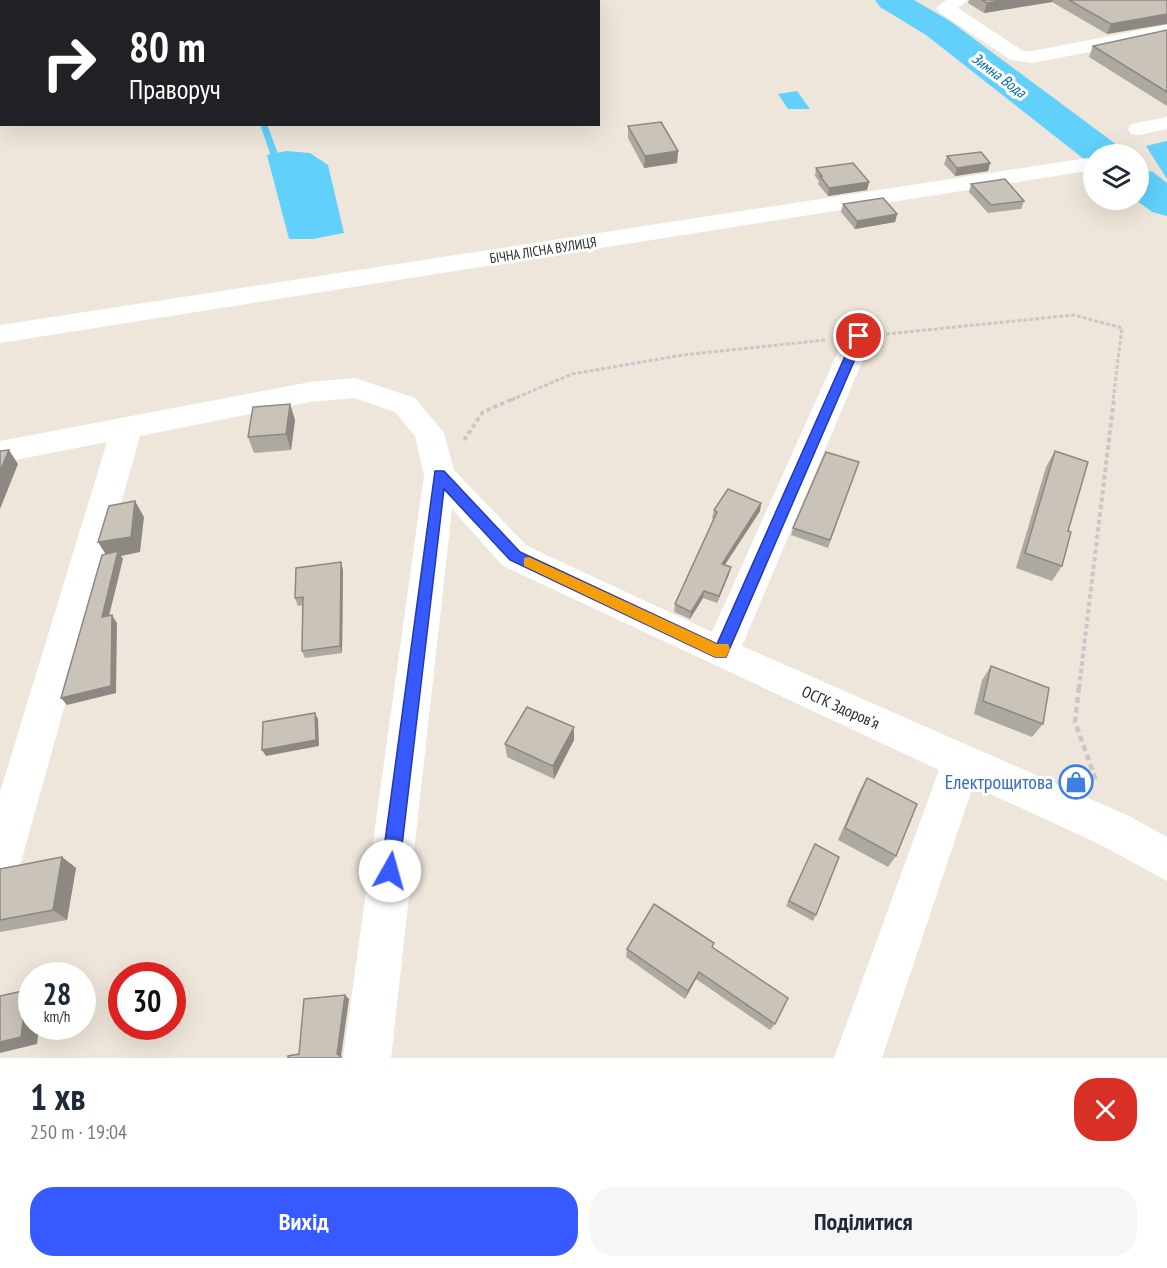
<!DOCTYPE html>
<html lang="uk">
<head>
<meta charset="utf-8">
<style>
	:root { --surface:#fff; --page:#f6f6f7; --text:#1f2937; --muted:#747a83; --accent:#365aff }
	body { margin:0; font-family:"PT Sans Narrow",sans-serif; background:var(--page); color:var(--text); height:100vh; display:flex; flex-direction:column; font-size:22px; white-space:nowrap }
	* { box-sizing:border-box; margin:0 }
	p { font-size:20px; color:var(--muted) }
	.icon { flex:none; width:33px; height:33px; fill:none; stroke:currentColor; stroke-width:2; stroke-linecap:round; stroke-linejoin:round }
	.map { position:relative; height:1058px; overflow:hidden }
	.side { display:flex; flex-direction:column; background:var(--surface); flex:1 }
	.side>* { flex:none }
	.guide { position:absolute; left:0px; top:0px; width:600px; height:126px; box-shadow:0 6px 24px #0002; background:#202124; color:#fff; overflow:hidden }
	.buttons { position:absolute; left:1083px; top:144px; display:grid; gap:12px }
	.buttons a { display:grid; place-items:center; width:66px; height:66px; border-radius:50%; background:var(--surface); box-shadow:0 6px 24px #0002; font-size:30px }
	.speed { position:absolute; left:18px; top:962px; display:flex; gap:12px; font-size:30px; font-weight:700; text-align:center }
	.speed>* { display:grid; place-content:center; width:78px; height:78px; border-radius:50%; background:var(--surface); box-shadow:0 6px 24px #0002; line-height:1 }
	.speed small { font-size:15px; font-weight:400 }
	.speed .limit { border:9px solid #d22; background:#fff; color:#111 }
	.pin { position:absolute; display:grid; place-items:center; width:51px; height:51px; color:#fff; margin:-26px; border:3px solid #fff; border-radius:50%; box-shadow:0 2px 6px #0007 }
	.me { position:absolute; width:66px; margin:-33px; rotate:7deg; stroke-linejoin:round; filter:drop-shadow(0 0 4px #0008) }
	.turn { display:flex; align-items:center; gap:21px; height:126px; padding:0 30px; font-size:27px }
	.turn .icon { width:78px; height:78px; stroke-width:2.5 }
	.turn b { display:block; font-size:42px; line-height:51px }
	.round { display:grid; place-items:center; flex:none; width:63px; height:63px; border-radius:24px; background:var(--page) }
	.headline { display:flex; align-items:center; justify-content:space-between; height:102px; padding:0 30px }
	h1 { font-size:36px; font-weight:600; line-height:45px }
	.primary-button { display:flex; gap:12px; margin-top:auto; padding:12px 30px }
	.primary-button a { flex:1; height:69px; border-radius:24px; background:var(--accent); color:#fff; font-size:24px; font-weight:600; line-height:69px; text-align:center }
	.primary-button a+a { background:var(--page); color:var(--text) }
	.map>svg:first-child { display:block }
</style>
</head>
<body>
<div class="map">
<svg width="1167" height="1058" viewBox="0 0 1167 1058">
	<rect width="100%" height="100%" fill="#eee6da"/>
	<!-- water -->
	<g fill="#61d1fc">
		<path d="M 797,91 L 810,109 L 788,109 L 778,94 Z"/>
		<path d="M 1167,141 L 1167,179 L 1146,146 Z"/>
		<path d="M 286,151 L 310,153 L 328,165 L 344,233 L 313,239 L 289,239 L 267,155 Z"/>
	</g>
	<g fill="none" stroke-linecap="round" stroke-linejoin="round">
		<!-- stream -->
		<g fill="#61d1fc" fill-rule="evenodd">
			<rect x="215" y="0" width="6" height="2"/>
			<path d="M 260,124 L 267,124 L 282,165 L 281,167 L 274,165 Z"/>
		</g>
		<!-- river -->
		<g fill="#61d1fc" fill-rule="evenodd">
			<path d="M 875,0 L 914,0 L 950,21 L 1117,145 L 1123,154 L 1094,154 L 1094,164 L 1089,163 L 926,35 L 880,7 Z"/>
			<path d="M 1138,169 L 1153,172 L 1167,183 L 1167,216 L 1152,212 L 1136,200 L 1138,200 Z"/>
		</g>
		<!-- path-far2 -->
		<g stroke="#c8c8c8" stroke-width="3" stroke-dasharray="4 2" stroke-linecap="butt">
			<path d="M 886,334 L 1074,315 L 1122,328 L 1113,400"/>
			<path d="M 511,400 L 572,374 L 683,355 L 825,340"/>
		</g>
		<!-- path-far1 -->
		<g stroke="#c8c8c8" stroke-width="4" stroke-dasharray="4.5 3" stroke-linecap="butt">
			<path d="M 464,440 L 483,412 L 515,398"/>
			<path d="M 1079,688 L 1114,398"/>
		</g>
		<!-- path -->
		<path stroke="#c8c8c8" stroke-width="4.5" stroke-dasharray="6 4" stroke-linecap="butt" d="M 1079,687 L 1075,722 L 1097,783"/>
		<!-- minor -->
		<g fill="#fff" fill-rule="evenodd">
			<path d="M 946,0 L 968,0 L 958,8 L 1023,51 L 1032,51 L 1167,25 L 1167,37 L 1032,63 L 1011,60 L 939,12 L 936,8 Z"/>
			<path d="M 1167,117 L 1167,129 L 1139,135 L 1131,134 L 1128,129 L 1131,124 Z"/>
			<path d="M 1087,158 L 1094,160 L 1094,170 L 0,343 L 0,325 Z"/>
			<path d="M 859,327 L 869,330 L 873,336 L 742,646 L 1129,816 L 1167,837 L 1167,881 L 1099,844 L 973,786 L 882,1058 L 834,1058 L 939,770 L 503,566 L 452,509 L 391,1058 L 343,1058 L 424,475 L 415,436 L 395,412 L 354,398 L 310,402 L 140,436 L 21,862 L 15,877 L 0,883 L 0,792 L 107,442 L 0,463 L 0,441 L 310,382 L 355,378 L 415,398 L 444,433 L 454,470 L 527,546 L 712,632 L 845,336 L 849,330 Z"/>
		</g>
	</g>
	<!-- wall -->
	<g fill="#ada8a0">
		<path d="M 969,0 L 1167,0 L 1107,34 L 1052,2 L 984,13 L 968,3 Z"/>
		<path d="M 1167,30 L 1167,106 L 1089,57 L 1093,46 Z"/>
		<path d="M 628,126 L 678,151 L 677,163 L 644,168 L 628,138 Z"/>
		<path d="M 947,156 L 990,163 L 988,171 L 955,176 L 944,164 Z"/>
		<path d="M 816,168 L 869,182 L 867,190 L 828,196 L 818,184 L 819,181 L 815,176 Z"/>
		<path d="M 971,184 L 1024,201 L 1021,209 L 988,213 L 969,192 Z"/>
		<path d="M 843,204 L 897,214 L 895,222 L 855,229 L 841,212 Z"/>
		<path d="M 290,404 L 295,420 L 291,450 L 254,453 L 248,437 Z"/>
		<path d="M 1055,451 L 1068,531 L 1062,566 L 1052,581 L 1016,568 L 1046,467 Z"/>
		<path d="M 859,462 L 828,548 L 791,535 L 793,528 Z"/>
		<path d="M 761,503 L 760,511 L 725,565 L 729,574 L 717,603 L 703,598 L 690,619 L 674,612 L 675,604 L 714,519 L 712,518 L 714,510 Z"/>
		<path d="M 343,570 L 342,653 L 305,658 L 302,651 L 303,605 L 298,606 L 295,598 Z"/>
		<path d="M 991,666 L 1043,724 L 1032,737 L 974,714 L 982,680 Z"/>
		<path d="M 574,740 L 554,779 L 507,757 L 505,744 Z"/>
		<path d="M 867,778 L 896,856 L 888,867 L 838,840 L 860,790 Z"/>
		<path d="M 812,850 L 816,915 L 813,921 L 786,906 Z"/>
		<path d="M 62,857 L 76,868 L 67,920 L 0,932 L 0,869 Z"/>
		<path d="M 714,943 L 712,948 L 775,1024 L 770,1030 L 696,979 L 685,999 L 626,957 L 627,949 Z"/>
	</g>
	<!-- shaded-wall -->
	<g fill="#8d8882">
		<path d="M 1005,0 L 1053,0 L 1052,2 L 984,13 L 987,3 Z"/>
		<path d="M 1167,14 L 1167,24 L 1107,34 L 1111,24 Z"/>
		<path d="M 678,151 L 677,163 L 644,168 L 645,156 Z"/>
		<path d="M 990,163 L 988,171 L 955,176 L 957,168 Z"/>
		<path d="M 869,182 L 867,190 L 828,196 L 829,188 Z"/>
		<path d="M 897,214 L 895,222 L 855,229 L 857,221 Z"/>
		<path d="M 290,404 L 295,420 L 291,450 L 286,434 Z"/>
		<path d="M 9,450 L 18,464 L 0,509 L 0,471 Z"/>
		<path d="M 135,501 L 144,517 L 140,552 L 121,556 L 123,559 L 107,624 L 102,617 L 108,558 L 98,542 Z"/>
		<path d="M 761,503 L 760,511 L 720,572 L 722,564 Z"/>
		<path d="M 341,562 L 343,570 L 342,653 L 340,646 Z"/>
		<path d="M 731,567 L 729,574 L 717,603 L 719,596 Z"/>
		<path d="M 704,591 L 703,598 L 690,619 L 691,612 Z"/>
		<path d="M 112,615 L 117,623 L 116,693 L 67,705 L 61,698 Z"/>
		<path d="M 315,713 L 318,719 L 319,746 L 266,756 L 262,750 Z"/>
		<path d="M 574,727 L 574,740 L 554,779 L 553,766 Z"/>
		<path d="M 62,857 L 76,868 L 67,920 L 53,910 Z"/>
		<path d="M 699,972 L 696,979 L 685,999 L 688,991 Z"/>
		<path d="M 27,990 L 32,992 L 32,1026 L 39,1026 L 37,1044 L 0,1053 L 0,1042 Z"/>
		<path d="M 345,995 L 349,999 L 341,1057 L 342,1058 L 341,1058 L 337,1054 Z"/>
	</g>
	<!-- building -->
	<g fill="#c9c3ba" stroke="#8d8882" stroke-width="1.5">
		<path d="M 982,0 L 1005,0 L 987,3 Z"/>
		<path d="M 1069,0 L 1167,0 L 1167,14 L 1111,24 Z"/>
		<path d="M 1167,30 L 1167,92 L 1093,46 Z"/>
		<path d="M 661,122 L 678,151 L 645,156 L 628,126 Z"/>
		<path d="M 981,152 L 990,163 L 957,168 L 947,156 Z"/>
		<path d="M 853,163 L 869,182 L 829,188 L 820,176 L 822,176 L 816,168 Z"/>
		<path d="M 1005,179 L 1024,201 L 991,205 L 971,184 Z"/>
		<path d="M 883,198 L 897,214 L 857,221 L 843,204 Z"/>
		<path d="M 290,404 L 286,434 L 248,437 L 253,407 Z"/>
		<path d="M 9,450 L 0,471 L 0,451 Z"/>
		<path d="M 1055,451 L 1088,462 L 1068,531 L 1071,532 L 1062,566 L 1025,553 Z"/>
		<path d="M 826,452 L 859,462 L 830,540 L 793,528 Z"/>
		<path d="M 728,489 L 761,503 L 722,564 L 731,567 L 719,596 L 704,591 L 691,612 L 675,604 L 717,512 L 714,510 Z"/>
		<path d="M 135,501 L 131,537 L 98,542 L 109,506 Z"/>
		<path d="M 118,551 L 102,617 L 112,615 L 111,686 L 61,698 L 102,555 Z"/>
		<path d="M 341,562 L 340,646 L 302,651 L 303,597 L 295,598 L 296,568 Z"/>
		<path d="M 991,666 L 1049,688 L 1043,724 L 983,701 Z"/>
		<path d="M 527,707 L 574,727 L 553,766 L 505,744 Z"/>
		<path d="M 315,713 L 316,740 L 262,750 L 263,722 Z"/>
		<path d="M 867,778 L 917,804 L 896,856 L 845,828 Z"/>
		<path d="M 815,844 L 839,857 L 816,915 L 789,901 Z"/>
		<path d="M 62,857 L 53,910 L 0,920 L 0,869 Z"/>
		<path d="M 654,904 L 714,943 L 712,947 L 788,998 L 775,1024 L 699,972 L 688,991 L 627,949 Z"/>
		<path d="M 27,990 L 21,1037 L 0,1042 L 0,996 Z"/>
		<path d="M 345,995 L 337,1054 L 341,1057 L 341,1058 L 288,1058 L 288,1056 L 299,1054 L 304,999 Z"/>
	</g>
	<!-- route -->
	<path fill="#365aff" stroke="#233aa6" stroke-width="1.5" d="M 859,333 L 865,336 L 726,657 L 715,657 L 510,560 L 444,489 L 399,871 L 396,878 L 390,880 L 384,878 L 381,871 L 435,471 L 444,471 L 520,552 L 717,644 L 854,336 Z"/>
	<!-- slow -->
	<path fill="#f59e0b" d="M 529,557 L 717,644 L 728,644 L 730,649 L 726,657 L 715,657 L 524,566 L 524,558 Z"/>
	<!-- icons -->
	<defs>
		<symbol id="shop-ring" viewBox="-11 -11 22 22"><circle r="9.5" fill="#fff" stroke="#3f7fe0" stroke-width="1.5"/><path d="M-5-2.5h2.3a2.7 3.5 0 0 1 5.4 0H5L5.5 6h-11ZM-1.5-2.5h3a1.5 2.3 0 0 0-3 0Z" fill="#3f7fe0"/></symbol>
	</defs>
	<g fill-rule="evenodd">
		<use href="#shop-ring" x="1057" y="763" width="38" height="38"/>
	</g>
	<g text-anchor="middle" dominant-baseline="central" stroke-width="6" stroke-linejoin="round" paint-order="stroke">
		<!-- far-street labels -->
		<g font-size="14" fill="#2a2a2a" stroke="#fff">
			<text transform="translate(543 250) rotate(-9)">БІЧНА ЛІСНА ВУЛИЦЯ</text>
		</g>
		<!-- far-water labels -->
		<g font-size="15" font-style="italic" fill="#006da8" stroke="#fff">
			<text transform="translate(999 75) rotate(37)">Зимна Вода</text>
		</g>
		<!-- street labels -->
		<g font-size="16" fill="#2a2a2a" stroke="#fff">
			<text transform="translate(841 707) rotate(24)">ОСГК Здоровʼя</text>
		</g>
		<!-- near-shop labels -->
		<g font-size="20" fill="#366cbe" stroke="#fff" text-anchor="end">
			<text x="1053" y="782">Електрощитова</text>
		</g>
	</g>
</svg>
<div class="buttons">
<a><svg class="icon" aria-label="layers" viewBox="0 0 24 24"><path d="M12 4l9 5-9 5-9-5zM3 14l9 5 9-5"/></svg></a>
</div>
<div class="speed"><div>28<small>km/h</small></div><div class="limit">30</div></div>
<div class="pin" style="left:859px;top:336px;background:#d93025"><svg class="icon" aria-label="arrive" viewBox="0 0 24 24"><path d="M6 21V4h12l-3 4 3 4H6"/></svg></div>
<svg class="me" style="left:390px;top:871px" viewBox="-20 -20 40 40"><circle r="19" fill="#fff"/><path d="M0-13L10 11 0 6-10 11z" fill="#365aff"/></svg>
<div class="guide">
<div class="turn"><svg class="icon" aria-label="right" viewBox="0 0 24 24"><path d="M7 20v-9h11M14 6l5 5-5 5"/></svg><div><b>80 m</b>Праворуч</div></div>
</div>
</div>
<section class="side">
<div class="headline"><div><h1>1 хв</h1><p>250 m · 19:04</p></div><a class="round" style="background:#d93025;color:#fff"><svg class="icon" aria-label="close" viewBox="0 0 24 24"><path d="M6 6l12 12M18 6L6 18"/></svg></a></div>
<div class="primary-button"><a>Вихід</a><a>Поділитися</a></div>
</section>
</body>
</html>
